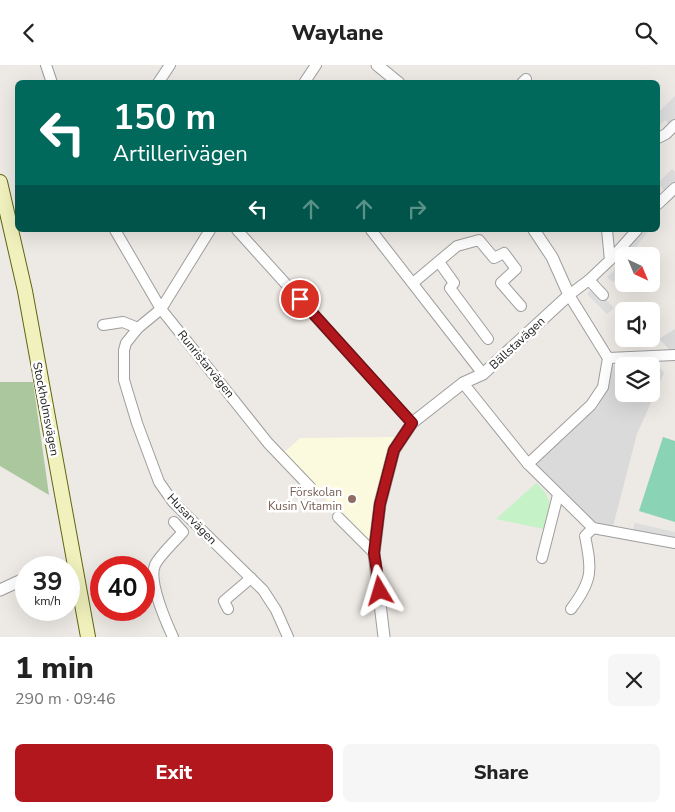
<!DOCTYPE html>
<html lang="en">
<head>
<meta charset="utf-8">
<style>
	:root { --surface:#fff; --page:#f6f6f6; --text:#222; --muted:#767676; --accent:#b2171d }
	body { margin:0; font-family:"Nunito Sans",sans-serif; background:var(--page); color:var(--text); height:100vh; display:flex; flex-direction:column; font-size:19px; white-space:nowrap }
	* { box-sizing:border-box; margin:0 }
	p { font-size:16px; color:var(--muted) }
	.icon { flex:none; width:28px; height:28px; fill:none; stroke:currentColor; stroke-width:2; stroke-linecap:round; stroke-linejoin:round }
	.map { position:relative; height:572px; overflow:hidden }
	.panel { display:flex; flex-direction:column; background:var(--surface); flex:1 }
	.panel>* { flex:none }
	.top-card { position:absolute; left:15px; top:15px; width:645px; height:152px; border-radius:8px; box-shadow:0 5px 20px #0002; background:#00695c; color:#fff; overflow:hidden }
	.needle { width:32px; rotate:136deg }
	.buttons { position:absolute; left:615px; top:182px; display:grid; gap:10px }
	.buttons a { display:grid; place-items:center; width:45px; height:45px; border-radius:8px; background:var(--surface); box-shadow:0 5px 20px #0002; font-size:25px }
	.speed { position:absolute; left:15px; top:491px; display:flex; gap:10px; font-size:25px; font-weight:700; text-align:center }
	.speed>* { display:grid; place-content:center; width:65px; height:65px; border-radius:50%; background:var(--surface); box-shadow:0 5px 20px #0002; line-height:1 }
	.speed small { font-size:12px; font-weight:400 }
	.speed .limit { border:8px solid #d22; background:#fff; color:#111 }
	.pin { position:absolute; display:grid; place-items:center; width:42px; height:42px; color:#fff; margin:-21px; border:2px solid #fff; border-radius:50%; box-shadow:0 1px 5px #0007 }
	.me { position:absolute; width:55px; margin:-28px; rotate:353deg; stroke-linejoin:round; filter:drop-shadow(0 0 4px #0008) }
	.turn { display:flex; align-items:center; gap:18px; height:105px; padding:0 15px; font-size:22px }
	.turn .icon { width:65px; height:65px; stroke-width:2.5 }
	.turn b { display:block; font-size:35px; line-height:42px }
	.lanes { display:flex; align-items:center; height:48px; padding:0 15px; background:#0003; justify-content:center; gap:25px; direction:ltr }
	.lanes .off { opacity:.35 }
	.round { display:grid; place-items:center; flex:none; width:52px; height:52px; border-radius:8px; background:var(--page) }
	.overview { display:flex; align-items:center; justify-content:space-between; height:85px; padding:0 15px }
	h1 { font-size:30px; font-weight:800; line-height:38px }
	.primary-button { display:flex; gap:10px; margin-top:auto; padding:10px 15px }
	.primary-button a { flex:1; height:58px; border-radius:8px; background:var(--accent); color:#fff; font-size:20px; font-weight:800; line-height:58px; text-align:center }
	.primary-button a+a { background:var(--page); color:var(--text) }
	header { display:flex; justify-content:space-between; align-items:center; height:65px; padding:0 15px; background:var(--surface); font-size:22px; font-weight:800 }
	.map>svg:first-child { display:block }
</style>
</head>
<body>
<header><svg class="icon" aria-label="back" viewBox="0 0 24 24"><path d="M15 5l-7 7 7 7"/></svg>Waylane<svg class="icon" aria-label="search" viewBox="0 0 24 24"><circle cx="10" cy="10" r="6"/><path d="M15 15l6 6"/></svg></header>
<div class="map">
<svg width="675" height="572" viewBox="0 0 675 572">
	<rect width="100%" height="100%" fill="#ede9e4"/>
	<!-- residential -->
	<g fill="#dbdada" fill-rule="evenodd">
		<path d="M 675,264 L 675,290 L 659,274 Z"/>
		<path d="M 656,296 L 664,308 L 637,369 L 613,461 L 597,461 L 533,397 L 598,342 L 607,322 L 612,300 ZM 624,301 L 651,301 L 651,329 L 624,329 Z"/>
	</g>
	<!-- education -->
	<path fill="#fbfadf" d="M 395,372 L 368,478 L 282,389 L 300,373 Z"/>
	<!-- forest -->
	<path fill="#abc79d" d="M 0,317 L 33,317 L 49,430 L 0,401 Z"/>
	<!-- park -->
	<path fill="#c5f2c7" d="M 536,418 C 555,435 550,442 544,464 L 496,454 Z"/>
	<!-- pitch -->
	<path fill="#8bd3b5" d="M 663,372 L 675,376 L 675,457 L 639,446 Z"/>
	<!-- parking -->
	<g fill="#ddd">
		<path d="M 675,31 L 675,55 L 670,60 L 665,55 L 660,60 L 658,48 Z"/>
		<path d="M 672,104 L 675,107 L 675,119 L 666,128 L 658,118 Z"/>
		<path d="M 639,165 L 648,167 L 633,185 L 627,180 Z"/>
		<path d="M 624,196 L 624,206 L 613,217 L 607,212 Z"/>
		<path d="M 594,222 L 614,243 L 607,249 L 587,229 Z"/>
		<path d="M 635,458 L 675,467 L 675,474 L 633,465 Z"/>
	</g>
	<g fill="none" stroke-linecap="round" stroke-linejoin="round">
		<defs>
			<g id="minor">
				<path d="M 46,0 L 52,18"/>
				<path d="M 158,18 L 170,0"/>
				<path d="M 304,18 L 316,0"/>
				<path d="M 522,18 L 526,14"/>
				<path d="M 658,73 L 666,69 L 675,60"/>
				<path d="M 658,139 L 675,123"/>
				<path d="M 115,165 L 161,244 L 268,378 L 311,423"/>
				<path d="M 210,165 L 161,244 L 138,263 L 126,278 L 124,285 L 124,315 L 137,358 L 159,417 L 173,437 L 263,525 L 276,545 L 288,572"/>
				<path d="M 237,165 L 412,358"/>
				<path d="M 371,165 L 483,309"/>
				<path d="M 607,165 L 610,195 L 589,215 L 569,230 L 608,293 L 675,290"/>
				<path d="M 610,195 L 637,165"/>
				<path d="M 439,197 L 454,218 L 450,223 L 488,274"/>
				<path d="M 589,215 L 603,230"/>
				<path d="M 413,218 L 457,181 L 479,175 L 494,193 L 504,188 L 516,204 L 501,218 L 521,241"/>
				<path d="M 103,260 L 123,257 L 138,263"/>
				<path d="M 463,318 L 528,399 L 591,340 L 603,322 L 608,293"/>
				<path d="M 528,399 L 593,463 L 675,478"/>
				<path d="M 338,452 L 374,488"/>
				<path d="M 542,493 L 558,430"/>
				<path d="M 228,544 L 224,536 L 251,513"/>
				<path d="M 571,544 C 593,515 592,505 585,471 L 593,463"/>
				<path d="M 173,572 C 166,557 148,516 155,500 C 159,491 176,475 183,467 L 174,457"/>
			</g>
			<g id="tertiary">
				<path d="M 377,0 L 399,18"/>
				<path d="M 0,525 L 26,513"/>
				<path d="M 384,572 L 374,488 L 380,439 L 394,385 L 412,358 L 463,318 L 483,309 L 569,230 L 552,192 L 534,165"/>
			</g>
			<path id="secondary" d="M 0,117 L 25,226 L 88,572"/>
		</defs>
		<!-- minor casing -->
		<use href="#minor" stroke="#9e9e9e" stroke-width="12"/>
		<!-- tertiary casing -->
		<use href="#tertiary" stroke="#9e9e9e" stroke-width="13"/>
		<!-- secondary casing -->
		<use href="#secondary" stroke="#606611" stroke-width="16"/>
		<!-- minor -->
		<use href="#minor" stroke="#fff" stroke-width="10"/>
		<!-- tertiary -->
		<use href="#tertiary" stroke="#fff" stroke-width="11"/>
		<!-- secondary -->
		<use href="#secondary" stroke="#f0f1bd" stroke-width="14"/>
	</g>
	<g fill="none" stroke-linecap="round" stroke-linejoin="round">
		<defs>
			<path id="route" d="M 300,234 L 412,358 L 394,385 L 380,439 L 374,488 L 380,526"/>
		</defs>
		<!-- route casing -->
		<use href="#route" stroke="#740f13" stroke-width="12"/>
		<!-- route -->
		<use href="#route" stroke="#b2171d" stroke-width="9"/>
	</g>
	<!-- markers -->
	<circle fill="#8d6e63" stroke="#fff" stroke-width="2" cx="352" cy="434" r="5"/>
	<g text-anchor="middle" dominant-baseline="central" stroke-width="5" stroke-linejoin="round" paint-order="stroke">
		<!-- street labels -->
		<g font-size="12" fill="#1d1d1d" stroke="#fff">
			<text transform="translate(517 278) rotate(-43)">Bällstavägen</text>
			<text transform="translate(206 299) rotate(51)">Runristarvägen</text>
			<text transform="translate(46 344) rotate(79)">Stockholmsvägen</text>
			<text transform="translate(192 454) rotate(46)">Husarvägen</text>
		</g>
		<!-- education labels -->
		<g font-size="12" fill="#785e54" stroke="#fff" text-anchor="end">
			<text x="342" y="427">Förskolan<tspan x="342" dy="14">Kusin Vitamin</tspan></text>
		</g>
	</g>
</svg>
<div class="buttons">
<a><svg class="needle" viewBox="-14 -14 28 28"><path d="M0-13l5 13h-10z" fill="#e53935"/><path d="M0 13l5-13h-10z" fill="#767676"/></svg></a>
<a><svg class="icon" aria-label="sound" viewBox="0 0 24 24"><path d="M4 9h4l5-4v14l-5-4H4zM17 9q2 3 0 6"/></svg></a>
<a><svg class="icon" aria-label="layers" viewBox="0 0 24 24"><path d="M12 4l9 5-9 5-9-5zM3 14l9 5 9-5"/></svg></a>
</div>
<div class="speed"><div>39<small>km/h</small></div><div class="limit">40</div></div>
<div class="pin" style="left:300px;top:234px;background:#d93025"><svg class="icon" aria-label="arrive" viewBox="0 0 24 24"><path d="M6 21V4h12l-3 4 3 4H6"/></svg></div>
<svg class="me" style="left:380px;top:526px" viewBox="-20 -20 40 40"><path d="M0-17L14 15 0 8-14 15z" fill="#b2171d" stroke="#fff" stroke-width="4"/></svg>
<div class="top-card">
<div class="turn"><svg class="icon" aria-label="left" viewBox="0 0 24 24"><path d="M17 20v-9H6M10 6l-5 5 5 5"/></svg><div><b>150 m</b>Artillerivägen</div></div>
<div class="lanes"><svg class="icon" aria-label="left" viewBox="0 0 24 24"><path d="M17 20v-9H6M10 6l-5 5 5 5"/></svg><svg class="icon off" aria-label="ahead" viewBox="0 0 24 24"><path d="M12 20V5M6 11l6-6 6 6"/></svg><svg class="icon off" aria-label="ahead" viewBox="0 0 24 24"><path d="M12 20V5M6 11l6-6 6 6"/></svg><svg class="icon off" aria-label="right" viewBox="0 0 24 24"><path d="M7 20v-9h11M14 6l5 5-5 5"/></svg></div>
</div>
</div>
<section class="panel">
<div class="overview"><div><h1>1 min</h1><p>290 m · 09:46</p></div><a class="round"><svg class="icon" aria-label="close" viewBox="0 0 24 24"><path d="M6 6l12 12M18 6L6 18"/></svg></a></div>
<div class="primary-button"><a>Exit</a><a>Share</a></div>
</section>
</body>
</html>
